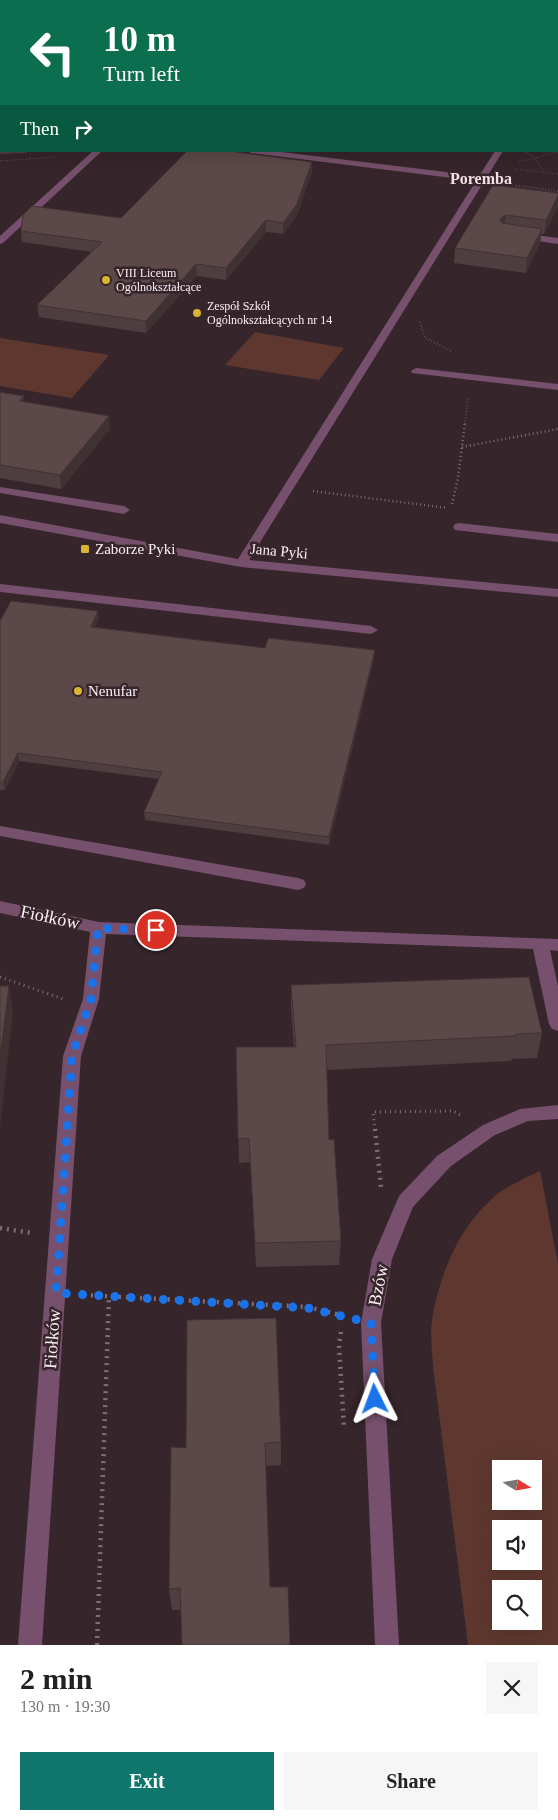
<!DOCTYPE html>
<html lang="en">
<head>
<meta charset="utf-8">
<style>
	:root { --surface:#fff; --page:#f6f6f6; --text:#222; --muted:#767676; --accent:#0f766e }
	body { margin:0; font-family:"Times New Roman",serif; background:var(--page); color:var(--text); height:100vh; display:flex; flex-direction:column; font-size:19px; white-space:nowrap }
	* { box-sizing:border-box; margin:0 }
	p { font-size:16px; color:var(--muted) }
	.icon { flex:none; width:28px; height:28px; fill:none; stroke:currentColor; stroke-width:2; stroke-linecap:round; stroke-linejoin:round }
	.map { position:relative; height:1645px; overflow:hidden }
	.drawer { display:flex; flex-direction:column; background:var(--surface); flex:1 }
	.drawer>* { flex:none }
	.guide { position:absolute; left:0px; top:0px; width:559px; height:152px; box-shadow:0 5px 20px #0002; background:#0b6e4f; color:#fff; overflow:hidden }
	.needle { width:32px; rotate:101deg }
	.fabs { position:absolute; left:492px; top:1460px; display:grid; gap:10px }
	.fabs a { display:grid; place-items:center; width:50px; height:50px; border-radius:0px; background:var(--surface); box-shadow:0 5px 20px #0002; font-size:25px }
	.pin { position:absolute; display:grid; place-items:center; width:42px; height:42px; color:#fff; margin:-21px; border:2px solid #fff; border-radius:50%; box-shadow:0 1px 5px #0007 }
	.me { position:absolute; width:55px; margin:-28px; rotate:357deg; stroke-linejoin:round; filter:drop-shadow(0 0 4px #0008) }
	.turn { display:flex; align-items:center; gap:18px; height:105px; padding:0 20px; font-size:22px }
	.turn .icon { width:65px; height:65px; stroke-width:2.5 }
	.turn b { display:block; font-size:35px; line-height:42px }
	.then { display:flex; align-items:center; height:48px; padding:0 20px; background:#0003; gap:10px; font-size:19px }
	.round { display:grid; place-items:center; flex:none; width:52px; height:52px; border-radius:0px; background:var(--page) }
	.summary { display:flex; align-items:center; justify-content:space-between; height:85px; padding:0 20px }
	h1 { font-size:30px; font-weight:700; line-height:38px }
	.button { display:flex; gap:10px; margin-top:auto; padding:10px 20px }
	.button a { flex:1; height:58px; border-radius:0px; background:var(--accent); color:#fff; font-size:20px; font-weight:700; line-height:58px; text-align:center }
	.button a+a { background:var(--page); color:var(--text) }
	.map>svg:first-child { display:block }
</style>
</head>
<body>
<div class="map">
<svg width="558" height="1645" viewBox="0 0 558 1645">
	<rect width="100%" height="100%" fill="#36252b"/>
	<!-- green -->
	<g fill="#5e382f" fill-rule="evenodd">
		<path d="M 255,332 L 344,348 L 319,380 L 225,365 Z"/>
		<path d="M 0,338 L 109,355 L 72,398 L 0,386 Z"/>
		<path d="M 540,1171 L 558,1263 L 558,1645 L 468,1645 L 433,1366 C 432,1351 430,1334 432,1320 C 440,1272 459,1227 496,1195 C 509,1185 526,1178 540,1171 ZM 501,1469 L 534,1469 L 534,1501 L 501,1501 ZM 501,1529 L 534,1529 L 534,1561 L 501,1561 ZM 501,1589 L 534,1589 L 534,1621 L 501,1621 Z"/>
	</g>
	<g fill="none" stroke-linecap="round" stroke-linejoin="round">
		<!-- path-far4 -->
		<g stroke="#7f6f75" stroke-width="1" stroke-dasharray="0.5 2" stroke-linecap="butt">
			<path d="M 3,1 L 12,1"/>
			<path d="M 275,1 L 277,0"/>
			<path d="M 30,151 L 30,160"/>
			<path d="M 523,151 L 534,157 L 544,172"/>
			<path d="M 0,161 L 57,157"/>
			<path d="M 519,162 L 558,152"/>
			<path d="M 515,169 L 558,174"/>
			<path d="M 504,184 L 512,185"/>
		</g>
		<!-- path-far3 -->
		<g stroke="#7f6f75" stroke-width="2" stroke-dasharray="0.5 2.5" stroke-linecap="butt">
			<path d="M 504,184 L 558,191"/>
			<path d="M 420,322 L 425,338 L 451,351"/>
			<path d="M 465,424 L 468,397"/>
		</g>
		<!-- path-far2 -->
		<g stroke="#7f6f75" stroke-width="2.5" stroke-dasharray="1 3" stroke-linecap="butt">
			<path d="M 462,447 L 558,429"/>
			<path d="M 313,491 L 448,508"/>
			<path d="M 452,504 L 458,478 L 465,422"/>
		</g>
		<!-- path-far1 -->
		<g stroke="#7f6f75" stroke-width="3" stroke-dasharray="1 4" stroke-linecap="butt">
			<path d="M 0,977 L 63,999"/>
			<path d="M 375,1130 L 373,1112 L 453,1111 L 462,1116"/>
		</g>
		<!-- path -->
		<g stroke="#7f6f75" stroke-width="4.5" stroke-dasharray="2 5" stroke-linecap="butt">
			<path d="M 375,1129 L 381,1187"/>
			<path d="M 0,1228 L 32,1233"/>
			<path d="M 84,1295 L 308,1307 L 344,1316"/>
			<path d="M 341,1332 L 339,1345 L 344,1428"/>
			<path d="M 97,1645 L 109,1296"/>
		</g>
		<!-- minor -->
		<g fill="#76506c" fill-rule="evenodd">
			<path d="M 93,151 L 102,151 L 3,243 L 0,244 L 0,236 Z"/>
			<path d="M 247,151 L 273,151 L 479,176 L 495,151 L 503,151 L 249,560 L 558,589 L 558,597 L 241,567 L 0,523 L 0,515 L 238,559 L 476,181 L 251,153 Z"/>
			<path d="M 520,233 L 558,238 L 558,244 L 517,238 L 516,236 Z"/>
			<path d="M 416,368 L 558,384 L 558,390 L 412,373 L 411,371 Z"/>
			<path d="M 0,487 L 124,506 L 130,510 L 124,514 L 0,493 Z"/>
			<path d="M 459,523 L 558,534 L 558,542 L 455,530 L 453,527 L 455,524 Z"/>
			<path d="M 0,584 L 371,626 L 378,630 L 371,634 L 0,592 Z"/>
			<path d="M 0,826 L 298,878 L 304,880 L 306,884 L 304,888 L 298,890 L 0,836 Z"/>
			<path d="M 0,901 L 99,922 L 558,939 L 558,951 L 550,950 L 558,986 L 558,1031 L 552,1029 L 549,1024 L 533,949 L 106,934 L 99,999 L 81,1056 L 42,1645 L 18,1645 L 63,1056 L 83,999 L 90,932 L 0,913 Z"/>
			<path d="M 558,1105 L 558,1119 L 528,1121 L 495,1135 L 451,1166 L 413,1207 L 392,1259 L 381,1323 L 399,1645 L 375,1645 L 361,1323 L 372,1259 L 399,1196 L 437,1156 L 483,1125 L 520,1109 Z"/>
		</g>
	</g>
	<!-- wall -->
	<g fill="#4f3e3f">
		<path d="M 0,47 L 1,47 L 1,151 L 27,151 L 27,153 L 0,154 Z"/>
		<path d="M 312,172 L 297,215 L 283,234 L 266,232 L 226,280 L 197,276 L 146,333 L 39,317 L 37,305 L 92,252 L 22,242 L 21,231 L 121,218 Z"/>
		<path d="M 493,185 L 558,207 L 544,234 L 541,234 L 540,243 L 526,273 L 454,263 L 455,248 Z"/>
		<path d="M 0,392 L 25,402 L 110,429 L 61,489 L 0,478 Z"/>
		<path d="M 99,619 L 95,627 L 265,648 L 374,658 L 329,845 L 145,820 L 144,812 L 159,779 L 19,761 L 5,790 L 0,790 L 0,621 Z"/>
		<path d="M 291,985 L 542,1033 L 537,1058 L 512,1059 L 511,1061 L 327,1070 L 329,1140 L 341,1241 L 339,1265 L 256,1267 L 250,1162 L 239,1163 L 236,1047 L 294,1047 L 291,1010 Z"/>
		<path d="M 187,1320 L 281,1442 L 281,1465 L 266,1466 L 181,1610 L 172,1610 L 169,1589 L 186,1448 Z"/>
	</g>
	<!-- shaded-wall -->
	<g fill="#403233">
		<path d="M 312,162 L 312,172 L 297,215 L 283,234 L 283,223 Z"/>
		<path d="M 558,196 L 558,207 L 544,234 L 546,220 Z"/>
		<path d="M 506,215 L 504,229 L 500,219 Z"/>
		<path d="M 266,220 L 266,232 L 226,280 L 226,268 Z"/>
		<path d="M 542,229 L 540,243 L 526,273 L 527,258 Z"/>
		<path d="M 196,264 L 197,276 L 146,333 L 146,321 Z"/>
		<path d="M 24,396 L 25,409 L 20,401 Z"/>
		<path d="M 109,416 L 110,429 L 61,489 L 60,475 Z"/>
		<path d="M 98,611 L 99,619 L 92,635 L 91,627 Z"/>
		<path d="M 375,650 L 374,658 L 329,845 L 329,837 Z"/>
		<path d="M 18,753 L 19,761 L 5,790 L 3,782 Z"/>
		<path d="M 9,986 L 13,1012 L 0,1128 L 0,1058 Z"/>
	</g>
	<!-- building -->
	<g fill="#5c4849" stroke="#403233">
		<rect x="23" y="0" width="154" height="1"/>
		<path d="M 348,0 L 410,0 L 410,1 L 347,1 Z"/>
		<path d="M 424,0 L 558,0 L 558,57 L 558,1 L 422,1 Z"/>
		<rect x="0" y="47" width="1" height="91"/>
		<path d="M 187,151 L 228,151 L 312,162 L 297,204 L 283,223 L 266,220 L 226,268 L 196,264 L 146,321 L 37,305 L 102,242 L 21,231 L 23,215 L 32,206 L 121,218 Z"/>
		<path d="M 493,185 L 558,193 L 558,196 L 546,220 L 506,215 L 500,219 L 502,223 L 542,229 L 527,258 L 455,248 Z"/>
		<path d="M 0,392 L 24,396 L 20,401 L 109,416 L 60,475 L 0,465 Z"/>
		<path d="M 11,601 L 98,611 L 91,627 L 265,648 L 268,638 L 375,650 L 329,837 L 144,812 L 162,772 L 18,753 L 3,782 L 0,782 L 0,621 Z"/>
		<path d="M 529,977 L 542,1033 L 515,1034 L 515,1036 L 326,1045 L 329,1140 L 334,1139 L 341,1241 L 255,1243 L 249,1138 L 238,1139 L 236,1047 L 296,1047 L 291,985 Z"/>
		<path d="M 0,986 L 9,986 L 0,1058 Z"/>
		<path d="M 276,1318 L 281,1442 L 265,1443 L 270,1587 L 288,1587 L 290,1645 L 182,1645 L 180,1588 L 169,1589 L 171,1447 L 186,1448 L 187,1320 Z"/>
	</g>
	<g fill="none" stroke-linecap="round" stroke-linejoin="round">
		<!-- route -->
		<path stroke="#1a73e8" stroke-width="9" stroke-dasharray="0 16.2" d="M 156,930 L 98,928 L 91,999 L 72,1056 L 56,1293 L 308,1308 L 371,1323 L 375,1399"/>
	</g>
	<!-- markers -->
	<g fill="#dab333" stroke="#36252b" stroke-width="2">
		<circle cx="106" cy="280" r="5"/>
		<circle cx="197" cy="313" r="5"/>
		<rect x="80" y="544" width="10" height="10" rx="2.5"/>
		<circle cx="78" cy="691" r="5"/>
	</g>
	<g text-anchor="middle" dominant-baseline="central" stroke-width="5" stroke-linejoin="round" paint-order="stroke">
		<!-- far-poi labels -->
		<g font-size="12" fill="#fcf0f4" stroke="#36252b" text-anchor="start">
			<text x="116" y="273">VIII Liceum<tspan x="116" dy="14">Ogólnokształcące</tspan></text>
			<text x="207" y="306">Zespół Szkół<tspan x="207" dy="14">Ogólnokształcących nr 14</tspan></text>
		</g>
		<!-- poi labels -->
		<g font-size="15" fill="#fcf0f4" stroke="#36252b" text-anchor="start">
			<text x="95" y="549">Zaborze Pyki</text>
			<text x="88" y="691">Nenufar</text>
		</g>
		<!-- street labels -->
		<g font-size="15" fill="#fcf0f4" stroke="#36252b">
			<text transform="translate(279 551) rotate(5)">Jana Pyki</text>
		</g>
		<!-- far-district labels -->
		<g font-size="16" font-weight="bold" fill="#f4dde5" stroke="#36252b">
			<text x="481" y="178">Poremba</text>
		</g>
		<!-- near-street labels -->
		<g font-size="18" fill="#fcf0f4" stroke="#36252b">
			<text transform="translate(50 917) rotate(12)">Fiołków</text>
			<text transform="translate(378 1285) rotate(-79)">Bzów</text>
			<text transform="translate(52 1339) rotate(-86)">Fiołków</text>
		</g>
	</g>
</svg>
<div class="fabs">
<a><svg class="needle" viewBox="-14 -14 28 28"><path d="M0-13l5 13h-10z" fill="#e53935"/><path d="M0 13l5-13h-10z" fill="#767676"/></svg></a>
<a><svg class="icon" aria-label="sound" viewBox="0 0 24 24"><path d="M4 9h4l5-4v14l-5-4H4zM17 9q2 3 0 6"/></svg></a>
<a><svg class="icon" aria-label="search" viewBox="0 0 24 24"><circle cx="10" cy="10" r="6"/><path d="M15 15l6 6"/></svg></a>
</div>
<div class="pin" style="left:156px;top:930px;background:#d93025"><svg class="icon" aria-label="arrive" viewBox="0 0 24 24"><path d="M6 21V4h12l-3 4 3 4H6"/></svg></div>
<svg class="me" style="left:375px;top:1399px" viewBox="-20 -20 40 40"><path d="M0-17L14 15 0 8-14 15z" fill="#1a73e8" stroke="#fff" stroke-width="4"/></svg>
<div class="guide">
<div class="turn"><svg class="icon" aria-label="left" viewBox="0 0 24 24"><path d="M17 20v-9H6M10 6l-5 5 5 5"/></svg><div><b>10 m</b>Turn left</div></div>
<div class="then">Then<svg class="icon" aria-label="right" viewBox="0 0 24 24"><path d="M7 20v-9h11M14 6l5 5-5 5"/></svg></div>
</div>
</div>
<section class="drawer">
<div class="summary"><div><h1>2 min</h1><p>130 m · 19:30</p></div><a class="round"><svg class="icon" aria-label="close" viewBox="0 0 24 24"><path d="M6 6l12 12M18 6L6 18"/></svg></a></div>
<div class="button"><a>Exit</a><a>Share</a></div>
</section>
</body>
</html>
